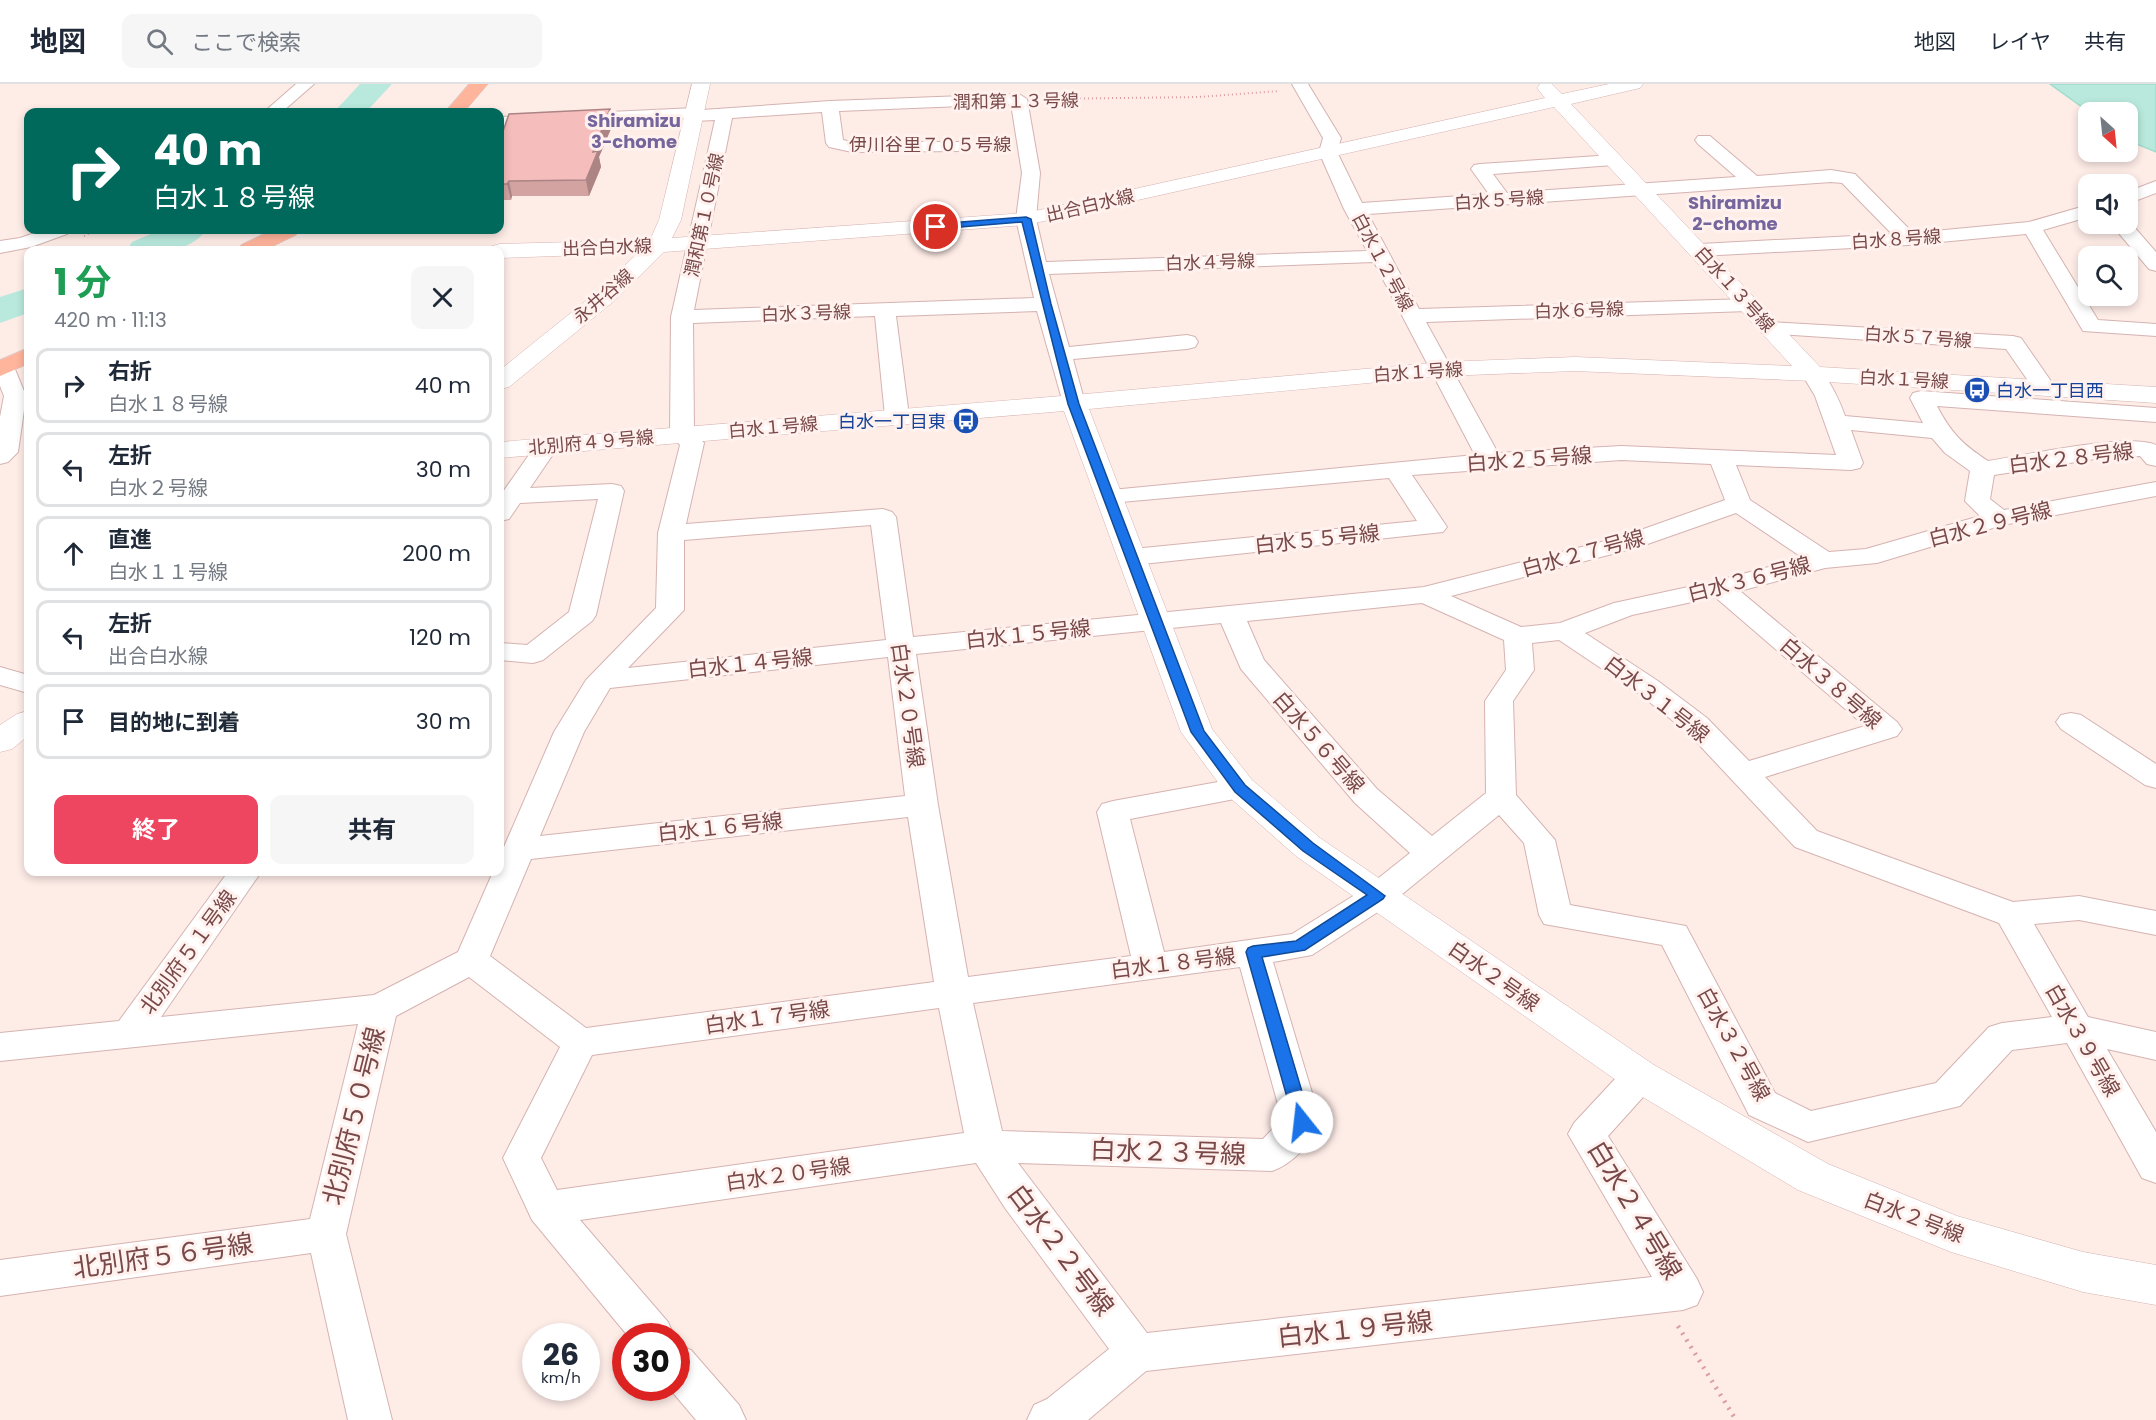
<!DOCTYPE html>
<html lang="ja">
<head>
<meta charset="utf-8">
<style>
	:root { --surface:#fff; --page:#f6f6f7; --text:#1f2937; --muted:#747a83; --line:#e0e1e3; --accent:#ee4561 }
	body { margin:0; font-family:Poppins,"Noto Sans JP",sans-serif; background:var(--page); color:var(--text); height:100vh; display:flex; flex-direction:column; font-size:22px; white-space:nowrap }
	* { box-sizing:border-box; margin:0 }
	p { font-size:20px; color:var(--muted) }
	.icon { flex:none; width:33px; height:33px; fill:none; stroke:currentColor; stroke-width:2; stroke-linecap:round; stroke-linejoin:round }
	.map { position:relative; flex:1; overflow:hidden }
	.panel { position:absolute; left:24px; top:162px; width:480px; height:630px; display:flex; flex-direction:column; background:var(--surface); border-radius:12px; box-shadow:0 3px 9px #0003 }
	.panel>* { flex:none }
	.top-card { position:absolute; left:24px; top:24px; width:480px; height:126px; border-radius:12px; box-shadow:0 3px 9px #0003; background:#00695c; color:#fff; overflow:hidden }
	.needle { width:39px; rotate:153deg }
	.fabs { position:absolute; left:2078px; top:18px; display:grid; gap:12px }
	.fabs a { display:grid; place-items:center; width:60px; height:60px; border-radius:12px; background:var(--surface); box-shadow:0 3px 9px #0003; font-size:30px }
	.speed { position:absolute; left:522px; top:1239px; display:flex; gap:12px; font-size:30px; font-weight:700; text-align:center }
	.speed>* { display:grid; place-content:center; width:78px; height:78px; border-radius:50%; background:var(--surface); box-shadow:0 3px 9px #0003; line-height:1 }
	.speed small { font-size:15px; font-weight:400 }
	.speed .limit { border:9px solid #d22; background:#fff; color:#111 }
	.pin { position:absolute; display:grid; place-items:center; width:51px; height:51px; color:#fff; margin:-26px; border:3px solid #fff; border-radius:50%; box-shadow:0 2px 6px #0007 }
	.me { position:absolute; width:66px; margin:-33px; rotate:344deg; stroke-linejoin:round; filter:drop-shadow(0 0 4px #0008) }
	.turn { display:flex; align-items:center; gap:21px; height:126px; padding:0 30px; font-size:27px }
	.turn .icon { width:78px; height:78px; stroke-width:2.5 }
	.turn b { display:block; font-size:42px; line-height:51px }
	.round { display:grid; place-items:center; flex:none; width:63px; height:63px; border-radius:12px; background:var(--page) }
	.headline { display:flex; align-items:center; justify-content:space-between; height:102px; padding:0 30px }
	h1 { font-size:36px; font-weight:700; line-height:45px; color:#1e9e55 }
	.action { display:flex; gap:12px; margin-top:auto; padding:12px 30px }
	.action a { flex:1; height:69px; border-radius:12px; background:var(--accent); color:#fff; font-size:24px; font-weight:700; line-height:69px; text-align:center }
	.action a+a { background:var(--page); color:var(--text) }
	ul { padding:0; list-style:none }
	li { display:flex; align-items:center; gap:18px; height:75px; margin:0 12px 9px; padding:0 18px; border:3px solid var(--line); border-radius:12px }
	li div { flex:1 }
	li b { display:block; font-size:22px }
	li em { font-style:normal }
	header { display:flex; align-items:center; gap:36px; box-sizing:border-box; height:84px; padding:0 30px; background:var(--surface); border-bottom:2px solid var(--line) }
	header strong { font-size:28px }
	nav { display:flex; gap:33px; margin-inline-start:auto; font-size:21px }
	.search { width:420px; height:54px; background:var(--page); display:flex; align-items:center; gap:15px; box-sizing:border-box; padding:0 21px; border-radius:12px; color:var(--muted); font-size:22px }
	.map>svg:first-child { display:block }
</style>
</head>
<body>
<header>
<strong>地図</strong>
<div class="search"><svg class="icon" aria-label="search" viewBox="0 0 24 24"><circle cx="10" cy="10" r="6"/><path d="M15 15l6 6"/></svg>ここで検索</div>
<nav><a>地図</a><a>レイヤ</a><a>共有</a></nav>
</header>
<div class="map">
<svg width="2156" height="1336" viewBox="0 0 2156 1336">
	<rect width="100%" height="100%" fill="#feece7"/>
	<!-- water -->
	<path fill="#b9e9dd" stroke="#9fdccd" stroke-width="1.5" d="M 2050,0 L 2156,0 L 2156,68 L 2127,56 L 2127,28 L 2089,28 Z"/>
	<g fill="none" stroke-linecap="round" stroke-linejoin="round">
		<!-- river -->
		<g fill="#b9e9dd" fill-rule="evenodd">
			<path d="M 360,0 L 392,0 L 366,28 L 334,28 Z"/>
			<path d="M 160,146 L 206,146 C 190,170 152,169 127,166 L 132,158 Z"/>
			<path d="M 28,204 L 28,229 L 0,239 L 0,213 Z"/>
		</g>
		<defs>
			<g id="minor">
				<path d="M 296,0 L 314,0 L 282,28 L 264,28 Z"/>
				<path d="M 1292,0 L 1308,0 L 1341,54 L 1337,68 L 1362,119 L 1489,110 L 1471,85 L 1474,81 L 1480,80 L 1613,71 L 1619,72 L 1622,76 L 1619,80 L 1613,81 L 1493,90 L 1507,109 L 1736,93 L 1698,60 L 1695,56 L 1698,52 L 1710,52 L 1757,92 L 1831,86 L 1855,90 L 1913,149 L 2029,138 L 2088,121 L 2088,133 L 2043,146 L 2098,236 L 2156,240 L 2156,252 L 2083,247 L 2026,150 L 1908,161 L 1700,172 L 1693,170 L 1690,166 L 1693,162 L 1700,160 L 1892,150 L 1842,99 L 1831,98 L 1368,130 L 1419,225 L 1748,215 L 1755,217 L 1758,221 L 1755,225 L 1748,227 L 1426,238 L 1498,369 L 1621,362 L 1836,371 L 1815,312 L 1802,290 L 1805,285 L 1813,283 L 1821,285 C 1831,300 1839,315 1845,332 L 1923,339 L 1910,314 L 1913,309 L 1921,307 L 2156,324 L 2156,338 L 1937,322 C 1951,349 1962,360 1988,377 C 2021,372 2130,348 2156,361 L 2156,382 L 2147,380 L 2140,372 L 2107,373 L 1994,391 L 1990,415 L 2004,426 L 2156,398 L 2156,412 L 2003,441 L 1877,479 L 1825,484 L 1740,507 L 1897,638 L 1902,645 L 1897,652 L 1765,693 L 1817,747 L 2013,818 L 2079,812 L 2156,827 L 2156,851 L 2079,836 L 2034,840 L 2088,933 L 2156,948 L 2156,976 L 2107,965 L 2156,1048 L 2156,1099 L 2142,1094 L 2067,959 L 2012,966 L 1960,1022 L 1808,1058 L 1749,1031 L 1662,861 L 1544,840 L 1539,831 L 1524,759 L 1499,731 L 1390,820 L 1312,871 L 1273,878 L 1321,1039 C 1311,1059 1293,1080 1272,1087 L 1018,1079 L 1147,1249 L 1652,1193 L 1568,1050 L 1574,1039 L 1627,982 L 1640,977 L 1653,982 L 1658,992 L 1653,1002 L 1608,1052 L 1697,1195 L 1703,1208 L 1697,1221 L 1683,1226 L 1146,1287 L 1088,1336 L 1027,1336 L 1034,1321 L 1047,1315 L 1109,1265 L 1005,1124 L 976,1079 L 580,1136 L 668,1238 L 674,1252 L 628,1252 L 532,1136 L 503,1074 L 560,963 L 469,893 L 396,932 L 346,1150 L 392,1336 L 348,1336 L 311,1169 L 0,1212 L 0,1176 L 310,1135 L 358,940 L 0,977 L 0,949 L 119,937 L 228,788 L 261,788 L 161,933 L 374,911 L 458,868 L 493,788 L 500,788 L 500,772 L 554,648 L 586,596 L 656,524 L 658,449 L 680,361 L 670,350 L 671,233 L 715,36 L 694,37 L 687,34 L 500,43 L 500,33 L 695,24 L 702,26 L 830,17 L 1019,10 L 1027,15 L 1040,89 L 1036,135 L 1046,178 L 1367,167 L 1344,125 L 1319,68 L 1323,54 ZM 1011,20 L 1022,89 L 1016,135 L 1034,214 L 694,226 L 732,34 L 822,28 L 826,59 L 829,63 L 852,68 L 961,67 L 967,66 L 970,62 L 967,58 L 852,58 L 843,56 L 839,27 ZM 1374,178 L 1475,371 L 1101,407 L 1098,412 L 1101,417 L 1110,419 L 1389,394 L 1417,437 L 1133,465 L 1124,467 L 1120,473 L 1124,479 L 1133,481 L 1443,448 L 1447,443 L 1412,391 L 1621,376 L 1711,380 L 1725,416 L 1621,453 L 1424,503 L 913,553 L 896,433 L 892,428 L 883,425 L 686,440 L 704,359 L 694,348 L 693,239 L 875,232 L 885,332 L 889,337 L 897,339 L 905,337 L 909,332 L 896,232 L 1037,227 L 1063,319 L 1066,324 L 1074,326 L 1082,324 L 1085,319 L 1073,275 L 1187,265 L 1195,263 L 1198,258 L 1195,253 L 1187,251 L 1069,263 L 1049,190 ZM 1851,346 L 1932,354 L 1945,369 L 1970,387 L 1965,417 L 1980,432 L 1866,465 L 1829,468 L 1750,416 L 1736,381 L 1851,386 L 1860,384 L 1863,379 ZM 1736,429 L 1803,474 L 1716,497 L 1614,519 L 1560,539 L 1521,543 L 1451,512 L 1639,463 ZM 871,441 L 886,556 L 628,584 L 684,526 L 684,456 ZM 1715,513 L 1865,642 L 1749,677 L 1707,634 L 1658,597 L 1585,549 L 1632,531 ZM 1422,519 L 1504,556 L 1506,586 L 1485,617 L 1486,709 L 1432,752 L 1377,705 L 1264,576 L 1247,537 ZM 1221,539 L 1241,585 L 1355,719 L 1410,769 L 1366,804 L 1292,850 L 1164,868 L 1130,735 L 1240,714 L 1251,711 L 1255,704 L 1251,697 L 1240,694 L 1113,717 L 1102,720 L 1097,728 L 1131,872 L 968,893 L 938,721 L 916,570 ZM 1559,556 L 1638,609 L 1687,648 L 1795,763 L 1999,839 L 2052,933 L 2002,939 L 1989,943 L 1936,999 L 1811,1027 L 1775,1009 L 1686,842 L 1570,821 L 1555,756 L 1516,711 L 1513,617 L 1534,586 L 1532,559 ZM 888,573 L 905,712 L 540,752 L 584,648 L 610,604 ZM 908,733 L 934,898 L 586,944 L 490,872 L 531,775 ZM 1240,883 L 1282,1035 L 1263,1055 L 1002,1047 L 973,919 ZM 939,924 L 964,1049 L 557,1106 L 541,1074 L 592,971 Z"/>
				<path d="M 2156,97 L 2156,109 L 2127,120 L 2127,108 Z"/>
				<path d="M 2128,136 L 2156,168 L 2156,187 L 2149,185 L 2111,140 L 2127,140 Z"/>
				<path d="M 43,146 L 70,146 L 67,150 L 31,163 L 0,169 L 0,157 L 20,154 Z"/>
				<path d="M 1770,238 L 2013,252 L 2021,254 L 2055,303 L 2052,308 L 2044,310 L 2036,308 L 2006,265 L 1762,249 L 1759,244 L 1762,239 Z"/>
				<path d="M 4,276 L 12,278 L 26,312 L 18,368 L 8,378 L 0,380 L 0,333 L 4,312 L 0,302 L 0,277 Z"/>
				<path d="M 546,356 L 554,358 L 558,363 L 530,404 L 612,400 L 621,402 L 624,407 L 596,531 L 592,537 L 543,576 L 533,579 L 500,576 L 500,559 L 527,561 L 569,528 L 598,415 L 520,419 L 509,435 L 500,437 L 500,412 L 538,358 Z"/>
				<path d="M 0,583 L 28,591 L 28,609 L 0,601 Z"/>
				<path d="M 2071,629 L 2081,631 L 2156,680 L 2156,704 L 2145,701 L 2061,645 L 2056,638 L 2061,631 Z"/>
				<path d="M 676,1261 L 691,1266 L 739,1321 L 746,1336 L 696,1336 L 669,1304 L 676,1304 Z"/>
			</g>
			<g id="tertiary">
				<path d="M 692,0 L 710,0 L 681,136 L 672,154 L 1026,129 L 1545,14 L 1537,4 L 1540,0 L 1552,0 L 1562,10 L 1609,0 L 1643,0 L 1640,4 L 1571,20 L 1820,283 L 2156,303 L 2156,319 L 1813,297 L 1575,287 L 1443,292 L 1089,325 L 1212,645 L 1252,696 L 1320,754 L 1654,981 L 1828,1080 L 1957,1132 L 2083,1168 L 2156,1181 L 2156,1221 L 2083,1208 L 1951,1168 L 1798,1106 L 1626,1003 L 1296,772 L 1228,712 L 1181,648 L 1064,327 L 500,374 L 500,358 L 1074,311 L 1443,278 L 1575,273 L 1792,282 L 1554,23 L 1026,141 L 664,168 L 614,217 L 509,303 L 500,305 L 500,286 L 598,207 L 638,169 L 500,174 L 500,166 L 489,166 L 492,162 L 500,160 L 650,156 L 659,136 Z"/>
				<path d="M 28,627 L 28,652 L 12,665 L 0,668 L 0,641 L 17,630 Z"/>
			</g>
			<g id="primary">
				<path d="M 469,0 L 488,0 L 464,28 L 445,28 Z"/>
				<path d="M 272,146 L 299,146 L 296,151 L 265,166 L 238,166 L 241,161 Z"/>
				<path d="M 28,264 L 28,280 L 0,292 L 0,276 Z"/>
			</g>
		</defs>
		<!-- minor casing -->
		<use href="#minor" stroke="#d5b3b1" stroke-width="2"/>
		<!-- tertiary casing -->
		<use href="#tertiary" stroke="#d5b3b1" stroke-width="1"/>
		<!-- primary casing -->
		<use href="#primary" stroke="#d7c8c9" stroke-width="1"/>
		<!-- path-far1 -->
		<g stroke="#da9f9f" stroke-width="2" stroke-dasharray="1 3" stroke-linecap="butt">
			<path d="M 1044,15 L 1199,13 L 1279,7"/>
			<path d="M 986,61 L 1002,60"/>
			<path d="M 84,152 L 96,146"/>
		</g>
		<!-- path -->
		<path stroke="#da9f9f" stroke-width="4.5" stroke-dasharray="2 6" stroke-linecap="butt" d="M 1678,1242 L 1736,1336"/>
		<!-- minor -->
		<use href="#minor" fill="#fff" fill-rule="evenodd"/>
		<!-- tertiary -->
		<use href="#tertiary" fill="#fff" fill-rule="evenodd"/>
		<!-- primary -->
		<use href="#primary" fill="#ffb49c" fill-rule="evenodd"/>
	</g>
	<!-- wall -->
	<path fill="#d3a3a2" d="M 610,25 L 613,40 L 599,73 L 601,83 L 589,112 L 512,112 L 511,116 L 500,116 L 500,56 Z"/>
	<!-- shaded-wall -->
	<g fill="#ac8484">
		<path d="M 610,25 L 613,40 L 599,73 L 601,83 L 589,112 L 586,96 L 593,68 Z"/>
		<path d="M 509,97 L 512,112 L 511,116 L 507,100 Z"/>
	</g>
	<!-- building -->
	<path fill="#f5bdbc" stroke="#ac8484" stroke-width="1.5" d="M 610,25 L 593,68 L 598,67 L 586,96 L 509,97 L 507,100 L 500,100 L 500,56 L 509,30 Z"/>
	<!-- route -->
	<path fill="#1a73e8" stroke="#114b97" stroke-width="1.5" d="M 1026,133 L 1031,135 L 1051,220 L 1079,320 L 1204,647 L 1245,701 L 1313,759 L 1385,812 L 1383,815 L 1305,866 L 1262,873 L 1311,1038 L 1308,1043 L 1302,1045 L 1296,1043 L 1294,1038 L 1246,868 L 1248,864 L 1253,862 L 1296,857 L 1367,811 L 1303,767 L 1235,708 L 1191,648 L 1068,320 L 1022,138 L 936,145 L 932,143 L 936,140 Z"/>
	<!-- icons -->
	<defs>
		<symbol id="bus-disc" viewBox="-11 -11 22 22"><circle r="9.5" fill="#1a4fb4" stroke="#fff2ee"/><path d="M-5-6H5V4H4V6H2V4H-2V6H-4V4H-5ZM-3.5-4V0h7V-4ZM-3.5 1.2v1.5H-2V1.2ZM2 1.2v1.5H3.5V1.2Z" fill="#fff"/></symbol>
	</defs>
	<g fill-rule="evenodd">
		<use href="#bus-disc" x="1962" y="291" width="30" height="30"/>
		<use href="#bus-disc" x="951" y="322" width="30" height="30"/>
	</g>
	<g text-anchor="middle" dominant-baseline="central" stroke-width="6" stroke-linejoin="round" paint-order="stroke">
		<!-- far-street labels -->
		<g font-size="18" fill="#79494a" stroke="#fff2ee">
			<text transform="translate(1016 17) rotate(-1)">潤和第１３号線</text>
			<text x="930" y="60">伊川谷里７０５号線</text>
			<text transform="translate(1499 116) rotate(-4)">白水５号線</text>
			<text transform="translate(1090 121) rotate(-13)">出合白水線</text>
			<text transform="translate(704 131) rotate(-78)">潤和第１０号線</text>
			<text transform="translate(1896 155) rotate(-4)">白水８号線</text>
			<text transform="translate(607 163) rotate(-2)">出合白水線</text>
			<text transform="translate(1210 178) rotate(-2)">白水４号線</text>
			<text transform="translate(1383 178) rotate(62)">白水１２号線</text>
			<text transform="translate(1735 205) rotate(48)">白水１３号線</text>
			<text transform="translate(603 212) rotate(-41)">永井谷線</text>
			<text transform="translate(1579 226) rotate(-2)">白水６号線</text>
			<text transform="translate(806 229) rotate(-2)">白水３号線</text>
			<text transform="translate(1918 253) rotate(4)">白水５７号線</text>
			<text transform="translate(1418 288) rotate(-4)">白水１号線</text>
			<text transform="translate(1904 295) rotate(3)">白水１号線</text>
			<text transform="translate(773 343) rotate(-5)">白水１号線</text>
			<text transform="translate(591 358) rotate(-5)">北別府４９号線</text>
		</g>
		<!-- far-neighbourhood labels -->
		<g font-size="18" font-weight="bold" fill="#74659d" stroke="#fff2ee">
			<text x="634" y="36">Shiramizu<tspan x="634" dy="21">3-chome</tspan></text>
			<text x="1735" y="118">Shiramizu<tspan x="1735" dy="21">2-chome</tspan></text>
		</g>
		<!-- far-transit labels -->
		<g font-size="18" fill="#164399" stroke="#fff2ee" text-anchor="start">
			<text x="1996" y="306">白水一丁目西</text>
			<text x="946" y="337" text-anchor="end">白水一丁目東</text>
		</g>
		<!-- street labels -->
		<g font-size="21" fill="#79494a" stroke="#fff2ee">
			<text transform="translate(2071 374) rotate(-7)">白水２８号線</text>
			<text transform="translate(1529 375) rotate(-4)">白水２５号線</text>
			<text transform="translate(1990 440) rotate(-14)">白水２９号線</text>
			<text transform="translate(1317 455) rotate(-6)">白水５５号線</text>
			<text transform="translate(1583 469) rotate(-15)">白水２７号線</text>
			<text transform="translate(1749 495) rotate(-14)">白水３６号線</text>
			<text transform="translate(1028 550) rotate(-6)">白水１５号線</text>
			<text transform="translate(750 579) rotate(-6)">白水１４号線</text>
			<text transform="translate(1831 599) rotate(41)">白水３８号線</text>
			<text transform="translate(1657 615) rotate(38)">白水３１号線</text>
			<text transform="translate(908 621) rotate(82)">白水２０号線</text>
			<text transform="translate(1319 658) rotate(49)">白水５６号線</text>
			<text transform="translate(720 743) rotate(-6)">白水１６号線</text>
			<text transform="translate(188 868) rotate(-54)">北別府５１号線</text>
			<text transform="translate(1173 879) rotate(-7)">白水１８号線</text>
			<text transform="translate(1494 892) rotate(35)">白水２号線</text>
			<text transform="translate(767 933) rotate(-8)">白水１７号線</text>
			<text transform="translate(2083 956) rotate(60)">白水３９号線</text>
			<text transform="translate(1734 960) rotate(61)">白水３２号線</text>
			<text transform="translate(788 1090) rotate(-8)">白水２０号線</text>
			<text transform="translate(1914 1133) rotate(21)">白水２号線</text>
		</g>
		<!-- near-street labels -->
		<g font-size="26" fill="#79494a" stroke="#fff2ee">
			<text transform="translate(354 1032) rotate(-76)">北別府５０号線</text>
			<text transform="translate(1168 1068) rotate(2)">白水２３号線</text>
			<text transform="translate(1635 1126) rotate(59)">白水２４号線</text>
			<text transform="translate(1061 1166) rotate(53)">白水２２号線</text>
			<text transform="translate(163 1172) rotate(-8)">北別府５６号線</text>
			<text transform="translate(1355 1245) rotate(-6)">白水１９号線</text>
		</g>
	</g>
</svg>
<div class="fabs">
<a><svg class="needle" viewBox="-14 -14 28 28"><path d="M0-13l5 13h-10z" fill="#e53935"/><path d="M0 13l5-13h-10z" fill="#747a83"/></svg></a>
<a><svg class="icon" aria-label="sound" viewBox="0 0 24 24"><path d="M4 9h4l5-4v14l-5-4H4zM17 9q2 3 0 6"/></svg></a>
<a><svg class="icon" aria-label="search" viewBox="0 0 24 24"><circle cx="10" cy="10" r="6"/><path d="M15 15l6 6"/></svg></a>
</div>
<div class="speed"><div>26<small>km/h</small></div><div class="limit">30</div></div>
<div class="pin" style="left:936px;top:143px;background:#d93025"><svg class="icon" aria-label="arrive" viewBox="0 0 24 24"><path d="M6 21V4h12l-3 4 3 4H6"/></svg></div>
<svg class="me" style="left:1302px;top:1038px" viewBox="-20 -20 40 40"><circle r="19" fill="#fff"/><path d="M0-13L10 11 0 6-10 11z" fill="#1a73e8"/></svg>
<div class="top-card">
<div class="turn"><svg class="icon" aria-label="right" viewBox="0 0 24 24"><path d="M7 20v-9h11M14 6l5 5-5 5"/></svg><div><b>40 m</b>白水１８号線</div></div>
</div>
<section class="panel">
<div class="headline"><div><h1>1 分</h1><p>420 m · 11:13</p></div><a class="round"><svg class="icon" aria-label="close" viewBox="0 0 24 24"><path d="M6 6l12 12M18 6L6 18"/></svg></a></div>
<ul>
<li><svg class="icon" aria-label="right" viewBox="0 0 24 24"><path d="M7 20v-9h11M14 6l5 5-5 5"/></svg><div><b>右折</b><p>白水１８号線</p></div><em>40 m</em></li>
<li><svg class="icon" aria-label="left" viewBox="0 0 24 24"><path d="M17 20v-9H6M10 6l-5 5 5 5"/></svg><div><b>左折</b><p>白水２号線</p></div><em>30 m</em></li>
<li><svg class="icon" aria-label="ahead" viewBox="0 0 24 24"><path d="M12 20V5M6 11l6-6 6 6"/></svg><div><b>直進</b><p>白水１１号線</p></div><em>200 m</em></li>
<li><svg class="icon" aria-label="left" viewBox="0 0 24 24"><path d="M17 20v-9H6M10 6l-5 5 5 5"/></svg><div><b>左折</b><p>出合白水線</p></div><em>120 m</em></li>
<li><svg class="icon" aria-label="arrive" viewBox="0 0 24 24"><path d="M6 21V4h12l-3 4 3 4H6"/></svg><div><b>目的地に到着</b></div><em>30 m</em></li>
</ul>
<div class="action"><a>終了</a><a>共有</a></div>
</section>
</div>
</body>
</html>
